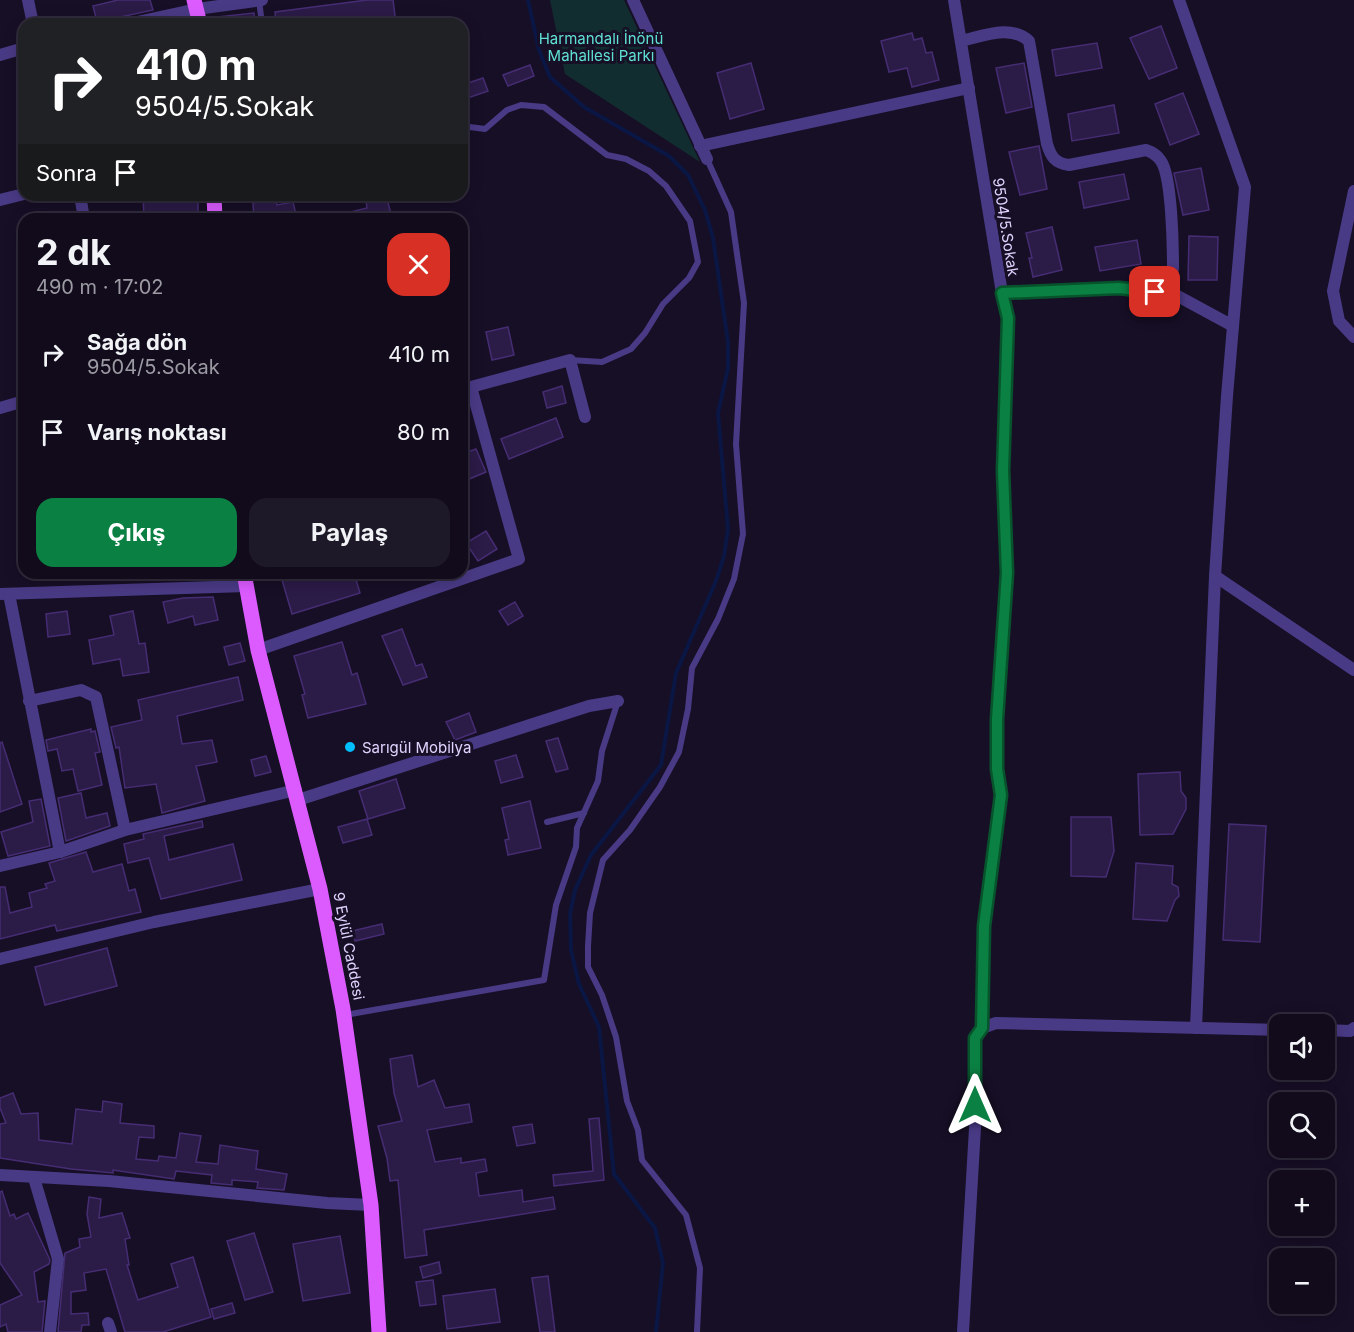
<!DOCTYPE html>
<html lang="tr">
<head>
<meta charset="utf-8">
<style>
	:root { --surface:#110b1c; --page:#1e1929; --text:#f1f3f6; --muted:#9c9ba3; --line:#302b3b; --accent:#0b8043 }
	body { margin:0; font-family:Inter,sans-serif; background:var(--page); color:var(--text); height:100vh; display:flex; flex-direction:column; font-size:22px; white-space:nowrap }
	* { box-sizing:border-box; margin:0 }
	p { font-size:20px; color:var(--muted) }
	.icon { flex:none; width:33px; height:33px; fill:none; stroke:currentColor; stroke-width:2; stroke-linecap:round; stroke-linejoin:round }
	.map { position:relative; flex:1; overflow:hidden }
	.sheet { position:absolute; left:18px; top:213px; width:450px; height:366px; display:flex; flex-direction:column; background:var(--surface); border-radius:18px; box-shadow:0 3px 15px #0003,0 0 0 2px var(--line) }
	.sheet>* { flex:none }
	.guide { position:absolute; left:18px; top:18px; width:450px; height:183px; border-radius:18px; box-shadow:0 3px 15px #0003,0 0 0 2px var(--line); background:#202124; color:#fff; overflow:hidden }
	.tools { position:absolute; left:1269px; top:1014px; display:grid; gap:12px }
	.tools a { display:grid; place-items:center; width:66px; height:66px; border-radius:12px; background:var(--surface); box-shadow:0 3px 15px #0003,0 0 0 2px var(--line); font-size:30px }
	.pin { position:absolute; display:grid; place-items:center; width:51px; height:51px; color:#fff; margin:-26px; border-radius:12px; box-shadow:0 3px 9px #0006 }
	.me { position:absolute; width:66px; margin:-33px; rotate:0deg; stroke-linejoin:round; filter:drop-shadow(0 0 4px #0008) }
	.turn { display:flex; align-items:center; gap:21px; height:126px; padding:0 18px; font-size:27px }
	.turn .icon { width:78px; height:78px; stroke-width:2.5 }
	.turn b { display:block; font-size:42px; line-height:51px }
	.then { display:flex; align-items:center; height:57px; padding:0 18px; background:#0003; gap:12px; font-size:22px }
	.round { display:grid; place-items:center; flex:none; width:63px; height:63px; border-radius:18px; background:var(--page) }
	.overview { display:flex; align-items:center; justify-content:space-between; height:102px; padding:0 18px }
	h1 { font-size:36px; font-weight:700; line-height:45px }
	.action { display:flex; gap:12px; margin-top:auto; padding:12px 18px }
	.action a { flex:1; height:69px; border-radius:18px; background:var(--accent); color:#fff; font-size:24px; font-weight:700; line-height:69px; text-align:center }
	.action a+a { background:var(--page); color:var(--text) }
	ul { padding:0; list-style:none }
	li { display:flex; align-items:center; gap:18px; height:78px; padding:0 18px }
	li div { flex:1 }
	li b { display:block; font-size:22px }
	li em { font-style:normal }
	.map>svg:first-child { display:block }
</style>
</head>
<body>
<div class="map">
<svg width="1354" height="1332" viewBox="0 0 1354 1332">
	<rect width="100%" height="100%" fill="#170f26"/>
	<!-- green -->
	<path fill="#122d30" d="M 550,0 L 624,0 L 700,162 L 565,74 Z"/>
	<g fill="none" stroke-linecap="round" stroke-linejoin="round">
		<!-- stream -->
		<path stroke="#0a1644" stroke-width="4" d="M 528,0 L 539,50 L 550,77 L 584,107 L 669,156 L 688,175 L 705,210 L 713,238 L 728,342 L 728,368 L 718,413 L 728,529 L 724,556 L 716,581 L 676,673 L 661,765 L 591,855 L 575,890 L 570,914 L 571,950 L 579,984 L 599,1027 L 614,1174 L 655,1228 L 663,1263 L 656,1332"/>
	</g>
	<!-- building -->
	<g fill="#2b1b47" stroke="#462d73" stroke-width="1.5">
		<path d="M 118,0 L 150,0 L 153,10 L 97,22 L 93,6 Z"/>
		<path d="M 367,0 L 393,0 L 396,24 L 276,24 L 275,12 Z"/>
		<path d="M 254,13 L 255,24 L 219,24 L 218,17 Z"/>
		<path d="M 1161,26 L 1177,68 L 1149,79 L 1130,38 Z"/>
		<path d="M 912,33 L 914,40 L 922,38 L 926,53 L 932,52 L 939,80 L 912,87 L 907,68 L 889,72 L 881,41 Z"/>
		<path d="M 1097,43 L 1102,68 L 1056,76 L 1052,50 Z"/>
		<path d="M 751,63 L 764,109 L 730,119 L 717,73 Z"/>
		<path d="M 1024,63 L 1032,107 L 1006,113 L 996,68 Z"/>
		<path d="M 530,65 L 534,76 L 508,86 L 503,75 Z"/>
		<path d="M 483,78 L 488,91 L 462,100 L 462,85 Z"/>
		<path d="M 1183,93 L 1199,134 L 1170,145 L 1155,104 Z"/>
		<path d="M 1114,105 L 1119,133 L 1072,141 L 1068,114 Z"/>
		<path d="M 1039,146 L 1047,189 L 1020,195 L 1009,152 Z"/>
		<path d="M 1201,168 L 1209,210 L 1183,215 L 1174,173 Z"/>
		<path d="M 1124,174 L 1129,199 L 1084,208 L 1079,182 Z"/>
		<path d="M 143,195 L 198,195 L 198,215 L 184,215 L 184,219 L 144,219 Z"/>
		<path d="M 365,195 L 386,195 L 391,214 L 372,219 L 338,219 L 338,215 L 367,208 Z"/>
		<path d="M 275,198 L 277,205 L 293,202 L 297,219 L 254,219 L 253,203 Z"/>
		<path d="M 1052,227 L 1062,270 L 1033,277 L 1029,258 L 1032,258 L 1026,233 Z"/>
		<path d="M 1189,236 L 1218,237 L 1217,280 L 1188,280 Z"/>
		<path d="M 1137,240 L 1141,264 L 1100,271 L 1095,247 Z"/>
		<path d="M 508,327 L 514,355 L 492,360 L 486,332 Z"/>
		<path d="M 562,386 L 566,403 L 547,408 L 543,392 Z"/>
		<path d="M 556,418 L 563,437 L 509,459 L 501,439 Z"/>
		<path d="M 476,449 L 486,472 L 462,482 L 462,454 Z"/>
		<path d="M 486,531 L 497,549 L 478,561 L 466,543 Z"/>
		<path d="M 280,573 L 354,573 L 360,593 L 292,614 Z"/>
		<path d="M 213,597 L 218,620 L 195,625 L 193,616 L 168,623 L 163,602 L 183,598 Z"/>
		<path d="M 515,602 L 523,616 L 508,625 L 499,611 Z"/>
		<path d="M 67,611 L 70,634 L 48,637 L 46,614 Z"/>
		<path d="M 133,611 L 139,644 L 145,643 L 149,672 L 123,676 L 120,659 L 93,664 L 89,640 L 114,635 L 110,616 Z"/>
		<path d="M 402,629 L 416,666 L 422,664 L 427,677 L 403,685 L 382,636 Z"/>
		<path d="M 342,642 L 352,675 L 357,673 L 366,704 L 308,718 L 302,695 L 305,694 L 294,656 Z"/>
		<path d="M 240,643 L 245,661 L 229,665 L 224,647 Z"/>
		<path d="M 238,677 L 243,700 L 177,716 L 182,744 L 212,740 L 217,762 L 196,766 L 205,801 L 162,813 L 156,784 L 125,788 L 119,747 L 116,748 L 111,727 L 142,720 L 138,700 Z"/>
		<path d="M 469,713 L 476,732 L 455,740 L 446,722 Z"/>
		<path d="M 91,729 L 91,732 L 95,731 L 100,752 L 95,753 L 102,785 L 78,791 L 73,769 L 62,771 L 57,749 L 48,751 L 46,740 Z"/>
		<path d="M 558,738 L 568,769 L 556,772 L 546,741 Z"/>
		<path d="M 2,742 L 22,804 L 0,812 L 0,743 Z"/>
		<path d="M 516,755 L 523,777 L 501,783 L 495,761 Z"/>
		<path d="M 266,756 L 271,772 L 255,776 L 251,760 Z"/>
		<path d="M 1180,772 L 1181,791 L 1186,798 L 1186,809 L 1173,834 L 1140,835 L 1138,774 Z"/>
		<path d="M 396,779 L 405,808 L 368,819 L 359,791 Z"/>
		<path d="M 81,793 L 86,818 L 107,813 L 110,826 L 66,841 L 58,798 Z"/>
		<path d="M 41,799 L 50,846 L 8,856 L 1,832 L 33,822 L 29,801 Z"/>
		<path d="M 530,801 L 541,848 L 508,855 L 505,840 L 509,839 L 502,808 Z"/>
		<path d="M 1071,817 L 1111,817 L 1114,851 L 1106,877 L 1071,876 Z"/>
		<path d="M 367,819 L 372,835 L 343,843 L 338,827 Z"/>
		<path d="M 202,821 L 203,827 L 164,836 L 169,860 L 233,844 L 242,880 L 161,899 L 149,858 L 128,863 L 124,844 L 144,839 L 143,834 Z"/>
		<path d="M 1229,824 L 1266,826 L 1260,942 L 1223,940 Z"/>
		<path d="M 86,852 L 93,872 L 122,864 L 129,891 L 135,889 L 141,912 L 57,931 L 55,925 L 0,939 L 0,887 L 5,887 L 10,913 L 32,907 L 29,893 L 47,888 L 45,884 L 55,881 L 49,863 Z"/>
		<path d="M 1136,863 L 1173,866 L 1172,884 L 1178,887 L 1179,896 L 1175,900 L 1167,921 L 1133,919 Z"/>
		<path d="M 382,924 L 384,934 L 355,941 L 352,931 Z"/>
		<path d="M 107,948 L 117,986 L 45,1005 L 35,967 Z"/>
		<path d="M 412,1055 L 418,1087 L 434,1080 L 445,1108 L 469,1104 L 472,1122 L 427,1130 L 435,1162 L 461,1158 L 461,1163 L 485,1159 L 487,1171 L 476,1173 L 479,1196 L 522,1190 L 523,1202 L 553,1197 L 555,1209 L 424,1230 L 427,1255 L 405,1258 L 398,1180 L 390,1181 L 387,1158 L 378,1126 L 402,1121 L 394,1093 L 390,1059 Z"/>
		<path d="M 13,1093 L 21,1114 L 38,1113 L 39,1140 L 72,1144 L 76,1109 L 102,1112 L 103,1101 L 122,1104 L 120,1123 L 154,1126 L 154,1138 L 139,1137 L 136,1159 L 158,1161 L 159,1156 L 176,1158 L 180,1133 L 201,1136 L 196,1162 L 218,1164 L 220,1145 L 258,1151 L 256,1169 L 287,1174 L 284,1190 L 257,1188 L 258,1182 L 232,1180 L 232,1185 L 211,1183 L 212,1175 L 176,1171 L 174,1179 L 113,1170 L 113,1173 L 71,1169 L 0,1158 L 0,1124 L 6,1123 L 0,1108 L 0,1098 Z"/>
		<path d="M 599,1118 L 604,1180 L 554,1186 L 553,1175 L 593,1171 L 589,1119 Z"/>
		<path d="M 532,1124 L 535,1143 L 517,1146 L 513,1127 Z"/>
		<path d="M 2,1191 L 10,1216 L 14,1214 L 16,1219 L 28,1213 L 50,1260 L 49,1264 L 34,1272 L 38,1302 L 45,1301 L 42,1332 L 8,1332 L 6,1324 L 0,1327 L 0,1305 L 22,1295 L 0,1263 L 0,1192 Z"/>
		<path d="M 89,1197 L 101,1199 L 99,1218 L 122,1213 L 130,1238 L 125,1239 L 129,1265 L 127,1265 L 138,1300 L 178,1287 L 171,1264 L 193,1257 L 211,1317 L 163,1332 L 125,1332 L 106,1269 L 84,1273 L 86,1290 L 71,1292 L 71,1314 L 88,1313 L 89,1325 L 82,1325 L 81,1332 L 58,1332 L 65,1253 L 80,1247 L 79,1239 L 91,1237 L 87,1214 Z"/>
		<path d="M 254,1233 L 273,1292 L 245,1300 L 227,1241 Z"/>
		<path d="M 340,1236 L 350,1293 L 303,1301 L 293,1244 Z"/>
		<path d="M 439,1262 L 441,1273 L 423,1278 L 420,1267 Z"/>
		<path d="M 548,1276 L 555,1332 L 540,1332 L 532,1278 Z"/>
		<path d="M 433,1280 L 436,1304 L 420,1306 L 416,1282 Z"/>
		<path d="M 495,1289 L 500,1322 L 447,1329 L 443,1296 Z"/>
		<path d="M 232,1303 L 235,1313 L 214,1319 L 211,1309 Z"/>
	</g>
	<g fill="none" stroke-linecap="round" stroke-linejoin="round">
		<!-- service -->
		<g stroke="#493a85" stroke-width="6">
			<path d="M 259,0 L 262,24"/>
			<path d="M 24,100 L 21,115 L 24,126"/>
			<path d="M 462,126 L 485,129 L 507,110 L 521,105 L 544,107 L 607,155 L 626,159 L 649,171 L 666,186 L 690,221 L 698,262 L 689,278 L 663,304 L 645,333 L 631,349 L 602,362 L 570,360"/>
			<path d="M 547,822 L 584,813"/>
			<path d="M 345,1015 L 544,980 L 556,905 L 576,847 L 577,828 L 598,781 L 602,751 L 618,701"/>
			<path d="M 982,1028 L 984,926 L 1001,795 L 997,769 L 997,719 L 1007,573 L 1003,471 L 1008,318 L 1002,293"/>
			<path d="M 697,1332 L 700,1268 L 686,1215 L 642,1160 L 638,1130 L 627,1101 L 616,1037 L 602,995 L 588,967 L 588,946 L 590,913 L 603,860 L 630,830 L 660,787 L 679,752 L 688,709 L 692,668 L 718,619 L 734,579 L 743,534 L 736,444 L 744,303 L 731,212 L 707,159"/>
		</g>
		<!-- minor -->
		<g stroke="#493a85" stroke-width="12">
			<path d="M 28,0 L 33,24"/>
			<path d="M 633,0 L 707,159"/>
			<path d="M 954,0 L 1002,293 L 1119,288 L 1174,294 L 1233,326"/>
			<path d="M 1179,0 L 1245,187 L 1227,396 L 1215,576 L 1196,1028"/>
			<path d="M 128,24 L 197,9 L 262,0"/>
			<path d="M 961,41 C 983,36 1011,24 1029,41 L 1047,144 C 1051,157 1055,163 1069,165 L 1146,150 C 1152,152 1157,155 1161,161 C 1172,177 1173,247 1173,269"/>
			<path d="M 0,55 L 24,48"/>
			<path d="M 700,146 L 969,88"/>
			<path d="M 1354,191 L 1333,291 L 1339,321 L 1354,337"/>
			<path d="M 80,195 L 84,219"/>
			<path d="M 0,200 L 24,194"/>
			<path d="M 0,408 L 24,401"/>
			<path d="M 1215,576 L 1354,670"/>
			<path d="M 0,594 L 246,586"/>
			<path d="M 9,594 L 60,852"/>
			<path d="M 258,650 L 519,559 L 471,387 L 570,360 L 585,417"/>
			<path d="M 29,701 L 81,690 L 96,697 L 125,830"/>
			<path d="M 298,800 L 589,706 L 618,701"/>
			<path d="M 0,866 L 60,852 L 125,830 L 296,790"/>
			<path d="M 0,959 L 154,922 L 320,889"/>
			<path d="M 1324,1030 L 1350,1031 L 1354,1028"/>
			<path d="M 0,1175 L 109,1181 L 327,1203 L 371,1205"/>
			<path d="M 34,1178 L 58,1259 L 50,1332"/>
			<path d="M 108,1323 L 111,1332"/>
			<path d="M 963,1332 L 975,1128 L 975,1038 L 982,1028 L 996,1023 L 1280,1030"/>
		</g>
		<!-- primary -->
		<g stroke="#db5bff" stroke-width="15">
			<path d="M 194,0 L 200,24"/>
			<path d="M 214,195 L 215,219"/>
			<path d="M 244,573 L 258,650 L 320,889 L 343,1009 L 371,1205 L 379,1332"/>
		</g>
	</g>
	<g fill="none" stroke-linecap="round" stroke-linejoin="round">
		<defs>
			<path id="route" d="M 975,1105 L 975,1038 L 982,1028 L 984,926 L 1001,795 L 997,769 L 997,719 L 1007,573 L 1003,471 L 1008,318 L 1002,293 L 1119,288 L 1155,292"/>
		</defs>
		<!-- route casing -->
		<use href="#route" stroke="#07532c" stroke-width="15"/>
		<!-- route -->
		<use href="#route" stroke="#0b8043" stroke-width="10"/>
	</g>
	<!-- markers -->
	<circle fill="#00beff" stroke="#170f26" stroke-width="2" cx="350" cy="747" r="6"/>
	<g text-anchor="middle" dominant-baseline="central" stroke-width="6" stroke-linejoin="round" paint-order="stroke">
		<!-- park labels -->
		<g font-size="15" fill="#5fe0d4" stroke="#170f26">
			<text x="601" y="38">Harmandalı İnönü<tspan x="601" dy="17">Mahallesi Parkı</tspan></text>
		</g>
		<!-- street labels -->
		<g font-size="15" fill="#e0d4ff" stroke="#170f26">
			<text transform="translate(1006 227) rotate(81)">9504/5.Sokak</text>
			<text transform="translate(349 946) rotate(79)">9 Eylül Caddesi</text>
		</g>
		<!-- poi labels -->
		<g font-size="15" fill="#e0d4ff" stroke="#170f26" text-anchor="start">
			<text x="362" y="747">Sarıgül Mobilya</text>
		</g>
	</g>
</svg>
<div class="tools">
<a><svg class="icon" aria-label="sound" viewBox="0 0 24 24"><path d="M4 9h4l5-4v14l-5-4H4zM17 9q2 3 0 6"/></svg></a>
<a><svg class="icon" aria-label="search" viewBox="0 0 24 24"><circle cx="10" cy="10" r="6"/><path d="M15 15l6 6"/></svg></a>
<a>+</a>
<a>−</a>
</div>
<div class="pin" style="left:1155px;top:292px;background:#d93025"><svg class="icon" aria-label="arrive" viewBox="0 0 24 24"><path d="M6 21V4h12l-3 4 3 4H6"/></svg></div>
<svg class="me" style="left:975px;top:1105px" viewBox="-20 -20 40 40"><path d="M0-17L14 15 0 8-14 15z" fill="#0b8043" stroke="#fff" stroke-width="4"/></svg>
<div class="guide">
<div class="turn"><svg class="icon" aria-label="right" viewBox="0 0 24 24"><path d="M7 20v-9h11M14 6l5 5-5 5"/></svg><div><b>410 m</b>9504/5.Sokak</div></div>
<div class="then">Sonra<svg class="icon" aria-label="arrive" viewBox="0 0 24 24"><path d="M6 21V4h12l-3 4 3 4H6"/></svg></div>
</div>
<section class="sheet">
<div class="overview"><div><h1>2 dk</h1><p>490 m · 17:02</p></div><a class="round" style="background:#d93025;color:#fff"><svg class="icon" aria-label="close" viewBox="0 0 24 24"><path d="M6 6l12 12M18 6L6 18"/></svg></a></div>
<ul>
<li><svg class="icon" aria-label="right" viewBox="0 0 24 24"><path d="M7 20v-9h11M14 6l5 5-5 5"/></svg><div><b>Sağa dön</b><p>9504/5.Sokak</p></div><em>410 m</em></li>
<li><svg class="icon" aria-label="arrive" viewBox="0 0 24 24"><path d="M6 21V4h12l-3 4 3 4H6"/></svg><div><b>Varış noktası</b></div><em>80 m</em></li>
</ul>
<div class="action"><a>Çıkış</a><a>Paylaş</a></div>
</section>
</div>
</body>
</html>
